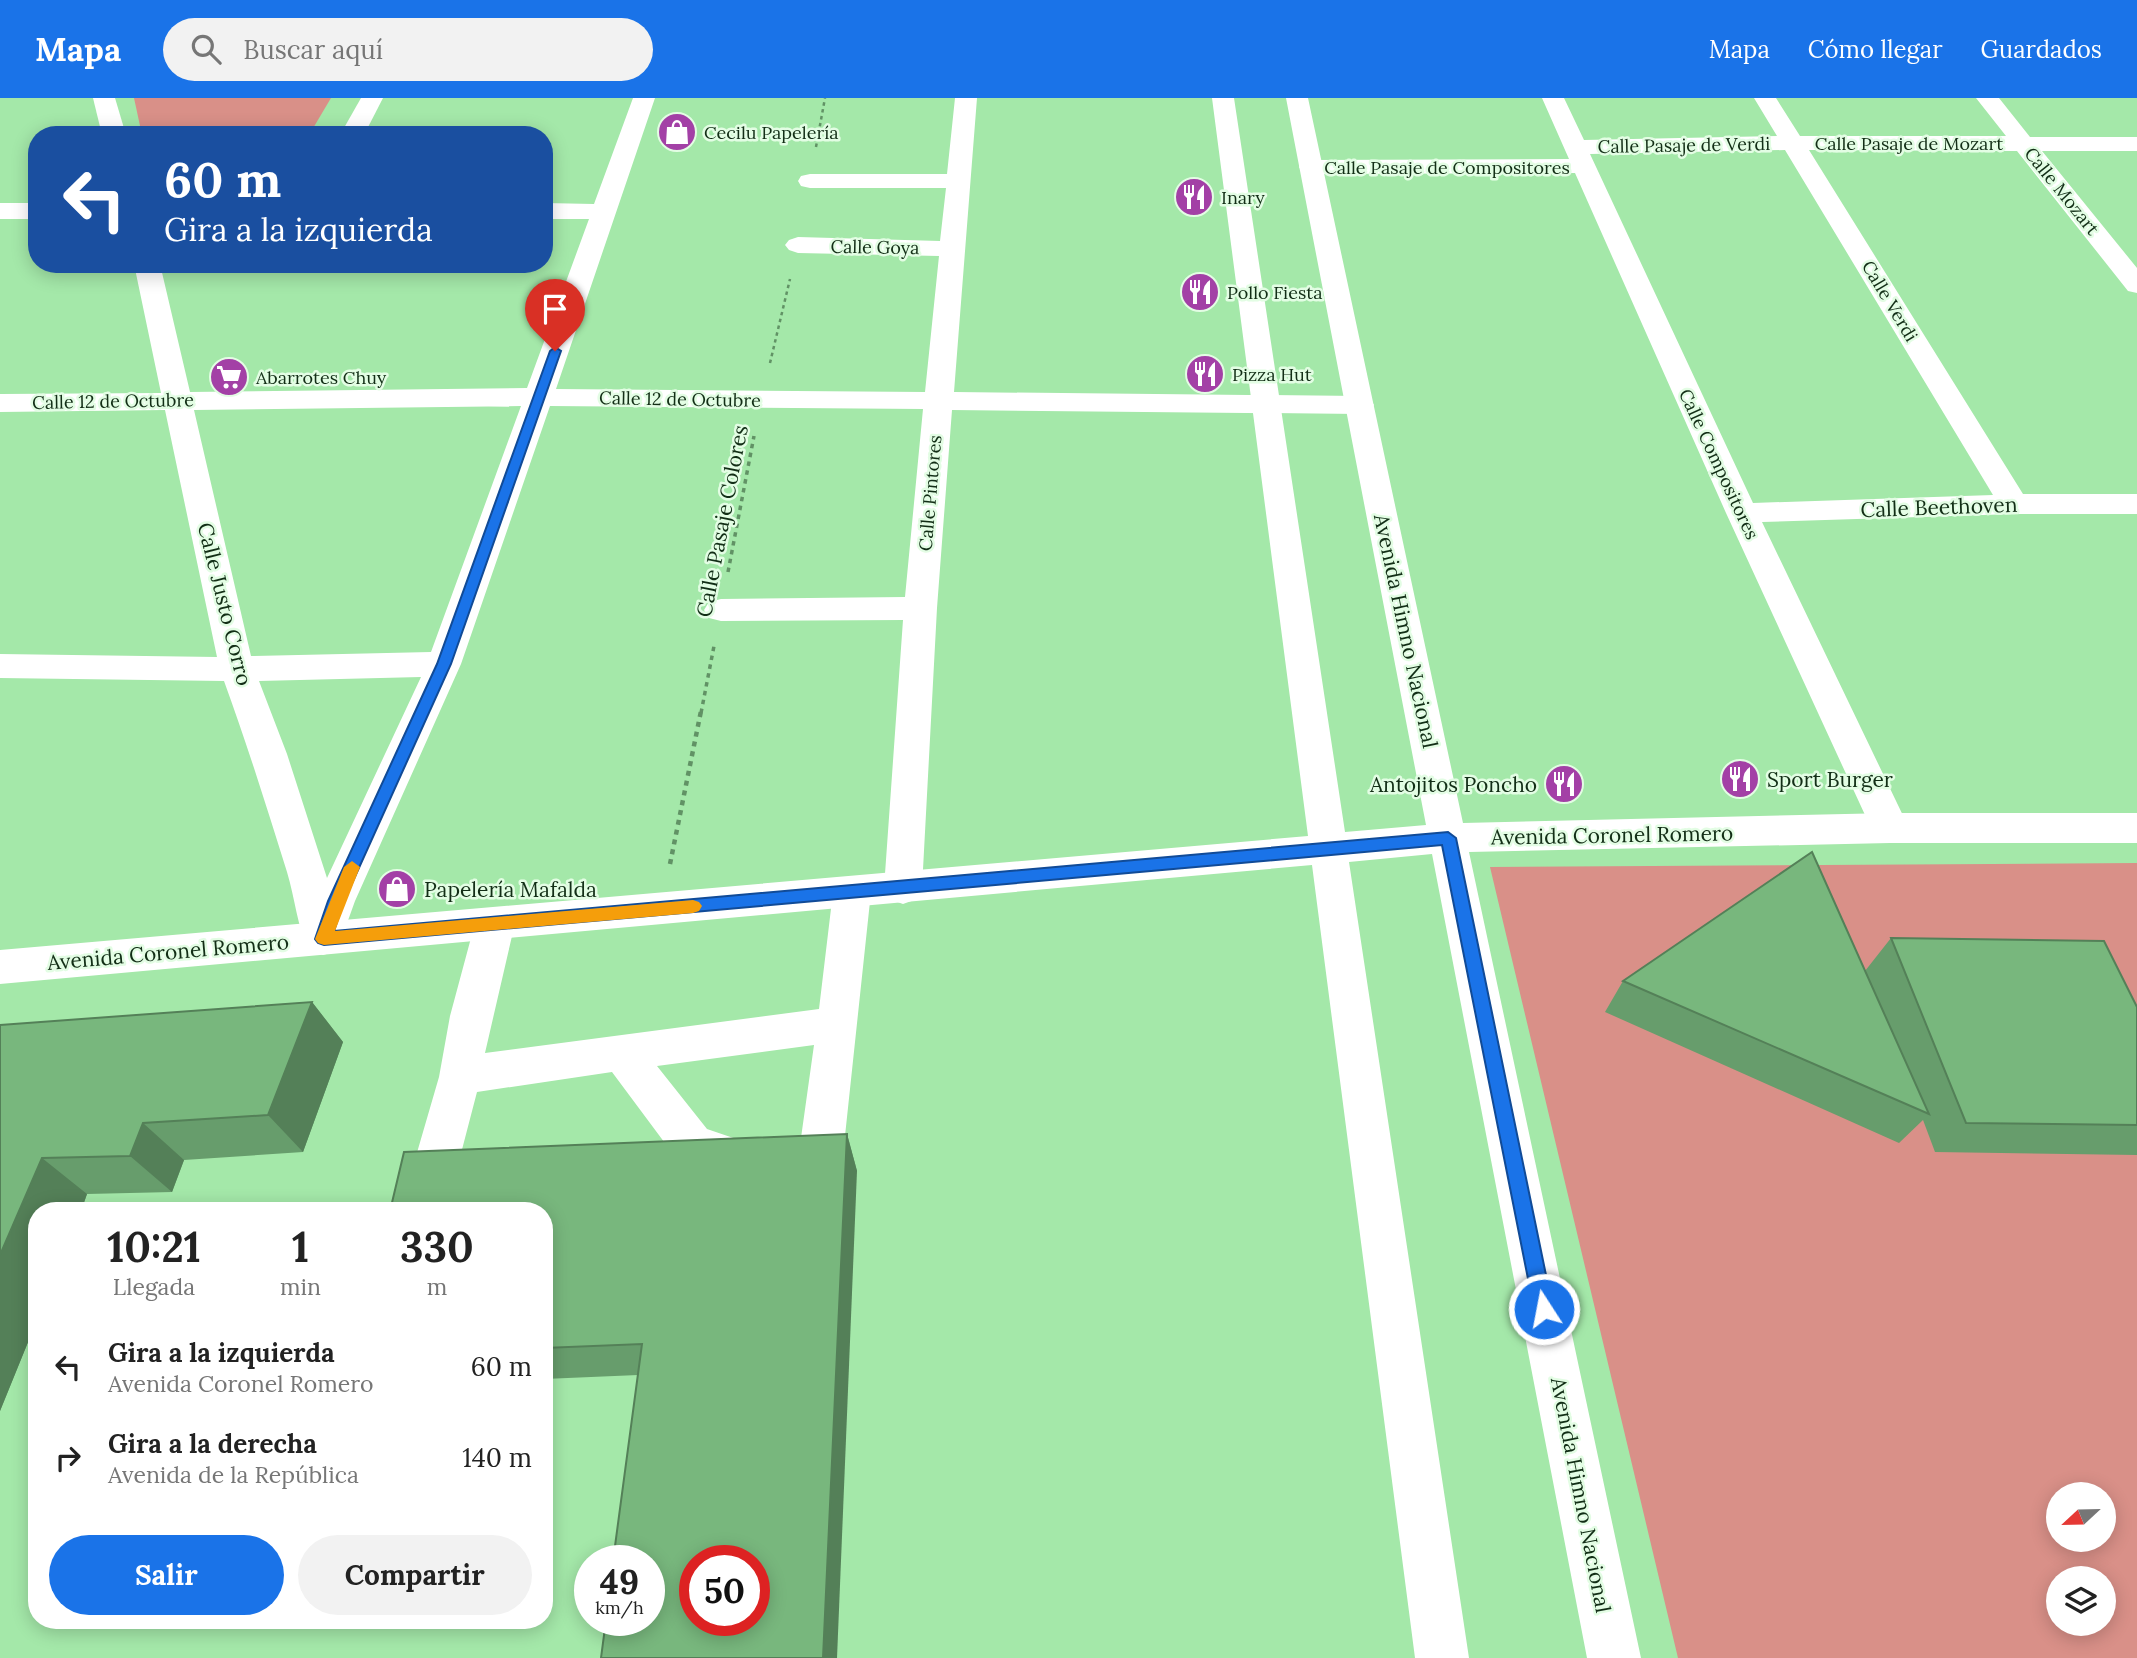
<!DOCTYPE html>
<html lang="es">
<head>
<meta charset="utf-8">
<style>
	:root { --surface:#fff; --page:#f2f2f2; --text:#222; --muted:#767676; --accent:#1a73e8 }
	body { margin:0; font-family:Lora,serif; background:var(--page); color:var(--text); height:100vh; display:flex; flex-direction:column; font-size:26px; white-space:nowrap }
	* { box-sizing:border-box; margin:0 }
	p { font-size:23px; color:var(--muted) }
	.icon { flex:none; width:38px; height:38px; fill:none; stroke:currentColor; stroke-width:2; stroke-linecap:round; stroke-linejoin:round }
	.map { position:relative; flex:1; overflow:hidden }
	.drawer { position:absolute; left:28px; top:1104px; width:525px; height:427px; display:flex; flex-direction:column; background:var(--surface); border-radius:28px; box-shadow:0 4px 18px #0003 }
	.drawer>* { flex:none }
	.banner { position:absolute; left:28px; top:28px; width:525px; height:147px; border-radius:28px; box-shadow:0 4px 18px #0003; background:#1a4fa0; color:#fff; overflow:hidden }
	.needle { width:46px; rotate:248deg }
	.tools { position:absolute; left:2046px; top:1384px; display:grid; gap:14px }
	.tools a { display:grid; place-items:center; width:70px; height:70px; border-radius:50%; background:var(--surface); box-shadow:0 4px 18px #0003; font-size:35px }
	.speed { position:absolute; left:574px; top:1447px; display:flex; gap:14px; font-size:35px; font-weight:700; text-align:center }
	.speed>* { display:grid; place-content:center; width:91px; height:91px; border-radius:50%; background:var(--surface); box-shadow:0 4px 18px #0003; line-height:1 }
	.speed small { font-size:18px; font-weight:400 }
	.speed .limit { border:10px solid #d22; background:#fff; color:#111 }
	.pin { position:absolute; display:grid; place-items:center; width:60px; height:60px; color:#fff; margin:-72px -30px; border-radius:50% 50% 50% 0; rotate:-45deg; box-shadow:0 0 7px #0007 }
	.pin .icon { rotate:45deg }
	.me { position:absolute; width:77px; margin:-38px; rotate:349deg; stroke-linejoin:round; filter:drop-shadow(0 0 5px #0008) }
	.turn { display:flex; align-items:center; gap:24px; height:147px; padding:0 21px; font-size:32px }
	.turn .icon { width:91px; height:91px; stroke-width:2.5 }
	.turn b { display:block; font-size:49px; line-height:60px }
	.eta { display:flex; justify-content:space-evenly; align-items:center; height:119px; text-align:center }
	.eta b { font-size:42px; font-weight:800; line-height:49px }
	.cta { display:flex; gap:14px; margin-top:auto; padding:14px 21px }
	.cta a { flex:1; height:80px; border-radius:42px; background:var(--accent); color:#fff; font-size:28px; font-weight:800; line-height:80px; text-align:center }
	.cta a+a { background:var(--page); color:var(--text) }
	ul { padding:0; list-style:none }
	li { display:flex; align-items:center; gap:21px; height:91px; padding:0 21px }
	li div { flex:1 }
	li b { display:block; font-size:26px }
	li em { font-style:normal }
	header { display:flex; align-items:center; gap:42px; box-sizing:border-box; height:98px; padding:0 35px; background:var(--accent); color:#fff }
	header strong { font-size:33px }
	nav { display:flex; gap:38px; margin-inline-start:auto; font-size:24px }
	.search { width:490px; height:63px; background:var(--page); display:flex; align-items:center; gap:18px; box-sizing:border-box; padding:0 24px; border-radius:38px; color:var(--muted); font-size:26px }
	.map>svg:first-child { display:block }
</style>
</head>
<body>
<header>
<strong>Mapa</strong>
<div class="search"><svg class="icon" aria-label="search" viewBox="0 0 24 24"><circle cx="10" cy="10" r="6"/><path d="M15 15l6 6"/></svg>Buscar aquí</div>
<nav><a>Mapa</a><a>Cómo llegar</a><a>Guardados</a></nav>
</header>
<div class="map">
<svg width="2137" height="1560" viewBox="0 0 2137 1560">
	<rect width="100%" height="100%" fill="#a4e8a9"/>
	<!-- green -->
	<g fill="#d99088" fill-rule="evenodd">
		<path d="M 134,0 L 331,0 L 309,37 L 142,37 Z"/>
		<path d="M 2137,765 L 2137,1560 L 1678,1560 L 1490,769 ZM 2058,1396 L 2104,1396 L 2104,1442 L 2058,1442 ZM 2058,1480 L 2104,1480 L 2104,1526 L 2058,1526 Z"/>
	</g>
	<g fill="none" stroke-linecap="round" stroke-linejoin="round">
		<!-- path-far2 -->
		<g stroke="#619265" stroke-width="2.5" stroke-dasharray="3.5 3.5" stroke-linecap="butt">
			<path d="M 816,49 L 825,0"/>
			<path d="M 770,265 L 790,181"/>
		</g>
		<!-- path-far1 -->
		<g stroke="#619265" stroke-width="3.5" stroke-dasharray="4.5 4.5" stroke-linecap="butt">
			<path d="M 728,474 L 754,338"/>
			<path d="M 701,615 L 714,548"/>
		</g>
		<!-- path -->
		<path stroke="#619265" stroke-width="4.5" stroke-dasharray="5 5" stroke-linecap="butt" d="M 670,766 L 701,613"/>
		<!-- minor -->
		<g fill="#fff" fill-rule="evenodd">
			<path d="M 93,0 L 115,0 L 126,37 L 102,37 Z"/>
			<path d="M 361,0 L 383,0 L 364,37 L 340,37 Z"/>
			<path d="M 633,0 L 655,0 L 556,291 L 925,294 L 939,158 L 798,155 L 789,152 L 785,147 L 789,142 L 798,139 L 940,143 L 946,90 L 810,90 L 801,88 L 798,83 L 801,78 L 810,76 L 947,76 L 955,0 L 977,0 L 954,294 L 1360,298 L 1370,301 L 1374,307 L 1370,313 L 1360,316 L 952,312 L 937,510 L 922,790 L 917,801 L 903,806 L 889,801 L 884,790 L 903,522 L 721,523 L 709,520 L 704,512 L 709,504 L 721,501 L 905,499 L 923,311 L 550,308 L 461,566 L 355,803 L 337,853 L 323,857 L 309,853 C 297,829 295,800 287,774 C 267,710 247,646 224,583 L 0,580 L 0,556 L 217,559 L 165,312 L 0,314 L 0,296 L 161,295 L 134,166 L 160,166 L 190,294 L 527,290 L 589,121 L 544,121 L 544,105 L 594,106 ZM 521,308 L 431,554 L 251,558 L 194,312 ZM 421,579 L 327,780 L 287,656 L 259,583 Z"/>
			<path d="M 1542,0 L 1564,0 L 1584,42 L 1777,38 L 1754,0 L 1776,0 L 1800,38 L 2006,38 L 1976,0 L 1999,0 L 2030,39 L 2137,39 L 2137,53 L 2042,53 L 2137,170 L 2137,195 L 2128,193 L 2017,53 L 1809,52 L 2023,396 L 2137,396 L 2137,416 L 2014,416 L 1762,424 L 1909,730 L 1903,740 L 1890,745 L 1877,740 L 1871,730 L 1726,415 L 1575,75 L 1311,76 L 1302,74 L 1299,69 L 1302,64 L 1311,62 L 1569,61 ZM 1785,52 L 1993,397 L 1753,405 L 1590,56 Z"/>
			<rect x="0" y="105" width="37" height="16"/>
			<path d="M 852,778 L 866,783 L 871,794 L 842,1066 L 836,1080 C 816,1088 801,1090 781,1082 L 775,1068 L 781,1054 L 800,1047 L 814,947 L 657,968 L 707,1031 L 751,1046 L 757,1060 L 751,1074 L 735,1080 L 676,1060 L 612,974 L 477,994 L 446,1113 L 400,1113 L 439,979 L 450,918 L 475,825 L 481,814 L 495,809 L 509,814 L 515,825 L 485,955 L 819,911 L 833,794 L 838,783 Z"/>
		</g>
		<!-- major -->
		<path fill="#fff" fill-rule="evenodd" d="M 1212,0 L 1234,0 L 1345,734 L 1426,727 L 1286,0 L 1308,0 L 1463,725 L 1890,715 L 2137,715 L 2137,745 L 1890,745 L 1469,754 L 1641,1560 L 1587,1560 L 1432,756 L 1349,764 L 1469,1560 L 1415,1560 L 1312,767 L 0,886 L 0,852 L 1308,738 Z"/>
	</g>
	<!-- wall -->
	<g fill="#679d6c">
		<path d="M 1891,840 L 2137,909 L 2137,1057 L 1935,1054 L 1923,1022 L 1899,1045 L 1605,914 L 1623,883 L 1865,873 Z"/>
		<path d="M 312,904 L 343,944 L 303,1054 L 184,1062 L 172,1094 L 87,1096 L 81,1113 L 37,1113 L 37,1222 L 0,1313 L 0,927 Z"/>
		<path d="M 847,1036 L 857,1073 L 638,1277 L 544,1281 L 544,1113 Z"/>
	</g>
	<!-- shaded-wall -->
	<g fill="#548058">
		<path d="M 312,904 L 343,944 L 303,1054 L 268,1017 Z"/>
		<path d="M 143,1025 L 184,1062 L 172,1094 L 130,1058 Z"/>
		<path d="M 847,1036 L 857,1073 L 837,1560 L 823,1560 Z"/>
		<path d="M 42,1060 L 87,1096 L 81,1113 L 37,1113 L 37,1222 L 0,1313 L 0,1157 Z"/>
	</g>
	<!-- building -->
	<g fill="#78b77d" stroke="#548058" stroke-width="2" fill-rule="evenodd">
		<path d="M 1812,754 L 1929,1016 L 1623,883 Z"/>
		<path d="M 1891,840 L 2104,843 L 2137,909 L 2137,1027 L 1966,1025 Z"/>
		<path d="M 312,904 L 268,1017 L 143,1025 L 130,1058 L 42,1060 L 0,1157 L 0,927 Z"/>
		<path d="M 847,1036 L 823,1560 L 601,1560 L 606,1522 L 649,1522 L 649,1463 L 613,1463 L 642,1246 L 544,1250 L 544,1113 L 390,1113 L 404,1054 ZM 695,1463 L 754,1463 L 754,1522 L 695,1522 Z"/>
	</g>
	<!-- route -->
	<path fill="#1a73e8" stroke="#114b97" stroke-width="2" d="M 555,249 L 561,253 L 451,566 L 344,803 L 334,833 L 1448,734 L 1456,740 L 1553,1211 L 1550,1217 L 1544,1220 L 1537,1217 L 1534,1211 L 1442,747 L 324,847 L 318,845 L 315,841 L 328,803 L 437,566 L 550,253 Z"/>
	<!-- slow -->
	<path fill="#f59e0b" d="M 352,763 L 360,769 L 335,833 L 693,802 L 699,804 L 702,808 L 699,813 L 693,815 L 324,847 L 318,845 L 315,841 L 344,769 Z"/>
	<!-- icons -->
	<defs>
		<symbol id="shop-disc" viewBox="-11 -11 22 22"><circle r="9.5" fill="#a340a6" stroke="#e3fde4"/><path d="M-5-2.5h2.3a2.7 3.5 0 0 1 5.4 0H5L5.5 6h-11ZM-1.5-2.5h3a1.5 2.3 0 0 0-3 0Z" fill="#fff"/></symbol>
		<symbol id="restaurant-disc" viewBox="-11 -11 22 22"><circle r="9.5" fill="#a340a6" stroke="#e3fde4"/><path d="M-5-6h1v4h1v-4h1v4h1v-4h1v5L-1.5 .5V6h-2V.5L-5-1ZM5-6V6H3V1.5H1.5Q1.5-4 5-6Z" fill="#fff"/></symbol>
		<symbol id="supermarket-disc" viewBox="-11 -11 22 22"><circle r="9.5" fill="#a340a6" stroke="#e3fde4"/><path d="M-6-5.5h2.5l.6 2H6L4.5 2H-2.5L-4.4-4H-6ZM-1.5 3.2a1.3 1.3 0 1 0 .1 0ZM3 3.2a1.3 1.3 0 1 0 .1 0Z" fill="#fff"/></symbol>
	</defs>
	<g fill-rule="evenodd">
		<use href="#shop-disc" x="655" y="12" width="44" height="44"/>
		<use href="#restaurant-disc" x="1172" y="77" width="44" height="44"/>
		<use href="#restaurant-disc" x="1178" y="172" width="44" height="44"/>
		<use href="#restaurant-disc" x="1183" y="254" width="44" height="44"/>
		<use href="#supermarket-disc" x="207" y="257" width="44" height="44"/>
		<use href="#restaurant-disc" x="1718" y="659" width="44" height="44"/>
		<use href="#restaurant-disc" x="1542" y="664" width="44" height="44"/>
		<use href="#shop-disc" x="375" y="769" width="44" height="44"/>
	</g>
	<g text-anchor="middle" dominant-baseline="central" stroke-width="5" stroke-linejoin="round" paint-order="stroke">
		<!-- far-poi labels -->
		<g font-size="18" fill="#122e16" stroke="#e3fde4" text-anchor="start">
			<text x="704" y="34">Cecilu Papelería</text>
			<text x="1221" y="99">Inary</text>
			<text x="1227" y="194">Pollo Fiesta</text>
			<text x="1232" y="276">Pizza Hut</text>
			<text x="256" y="279">Abarrotes Chuy</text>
		</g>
		<!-- far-street labels -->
		<g font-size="18" fill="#122e16" stroke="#e3fde4">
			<text x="1909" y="45">Calle Pasaje de Mozart</text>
			<text transform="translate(1684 47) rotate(-1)">Calle Pasaje de Verdi</text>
			<text x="1447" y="69">Calle Pasaje de Compositores</text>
			<text transform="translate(2062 93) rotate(51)">Calle Mozart</text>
			<text transform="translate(875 149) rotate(1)">Calle Goya</text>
			<text transform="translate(1890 203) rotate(59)">Calle Verdi</text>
			<text transform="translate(680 301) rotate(1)">Calle 12 de Octubre</text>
			<text transform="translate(113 303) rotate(-1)">Calle 12 de Octubre</text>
			<text transform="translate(1719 366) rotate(65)">Calle Compositores</text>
			<text transform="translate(930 395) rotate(-85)">Calle Pintores</text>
		</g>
		<!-- street labels -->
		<g font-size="21" fill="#122e16" stroke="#e3fde4">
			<text transform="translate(1939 409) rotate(-2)">Calle Beethoven</text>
			<text transform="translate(722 423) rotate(-79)">Calle Pasaje Colores</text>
			<text transform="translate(225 506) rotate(76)">Calle Justo Corro</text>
			<text transform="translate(1406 533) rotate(78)">Avenida Himno Nacional</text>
			<text transform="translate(1612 737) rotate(-1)">Avenida Coronel Romero</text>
			<text transform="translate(168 854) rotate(-5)">Avenida Coronel Romero</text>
			<text transform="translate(1581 1397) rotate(79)">Avenida Himno Nacional</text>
		</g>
		<!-- poi labels -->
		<g font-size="21" fill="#122e16" stroke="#e3fde4" text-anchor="start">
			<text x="1767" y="681">Sport Burger</text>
			<text x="1537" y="686" text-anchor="end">Antojitos Poncho</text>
			<text x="424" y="791">Papelería Mafalda</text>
		</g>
	</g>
</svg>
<div class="tools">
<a><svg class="needle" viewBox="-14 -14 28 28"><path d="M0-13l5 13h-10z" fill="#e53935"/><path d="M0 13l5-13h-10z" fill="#767676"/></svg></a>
<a><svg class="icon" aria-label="layers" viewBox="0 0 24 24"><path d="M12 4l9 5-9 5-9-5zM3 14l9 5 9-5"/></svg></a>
</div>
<div class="speed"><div>49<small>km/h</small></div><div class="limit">50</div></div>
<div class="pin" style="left:555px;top:253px;background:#d93025"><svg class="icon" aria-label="arrive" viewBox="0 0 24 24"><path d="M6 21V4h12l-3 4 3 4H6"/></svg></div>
<svg class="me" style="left:1544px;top:1211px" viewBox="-20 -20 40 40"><circle r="17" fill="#1a73e8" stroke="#fff" stroke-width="3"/><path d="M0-11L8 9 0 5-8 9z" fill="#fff"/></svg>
<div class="banner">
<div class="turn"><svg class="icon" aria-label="left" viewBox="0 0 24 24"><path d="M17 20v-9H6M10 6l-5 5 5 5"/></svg><div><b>60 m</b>Gira a la izquierda</div></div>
</div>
<section class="drawer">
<div class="eta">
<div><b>10:21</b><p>Llegada</p></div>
<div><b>1</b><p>min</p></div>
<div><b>330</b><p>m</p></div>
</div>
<ul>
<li><svg class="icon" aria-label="left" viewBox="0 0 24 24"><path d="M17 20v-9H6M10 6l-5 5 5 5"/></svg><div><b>Gira a la izquierda</b><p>Avenida Coronel Romero</p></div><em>60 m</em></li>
<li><svg class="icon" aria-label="right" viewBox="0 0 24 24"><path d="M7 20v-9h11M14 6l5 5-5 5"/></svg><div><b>Gira a la derecha</b><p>Avenida de la República</p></div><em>140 m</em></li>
</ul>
<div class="cta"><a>Salir</a><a>Compartir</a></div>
</section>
</div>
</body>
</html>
